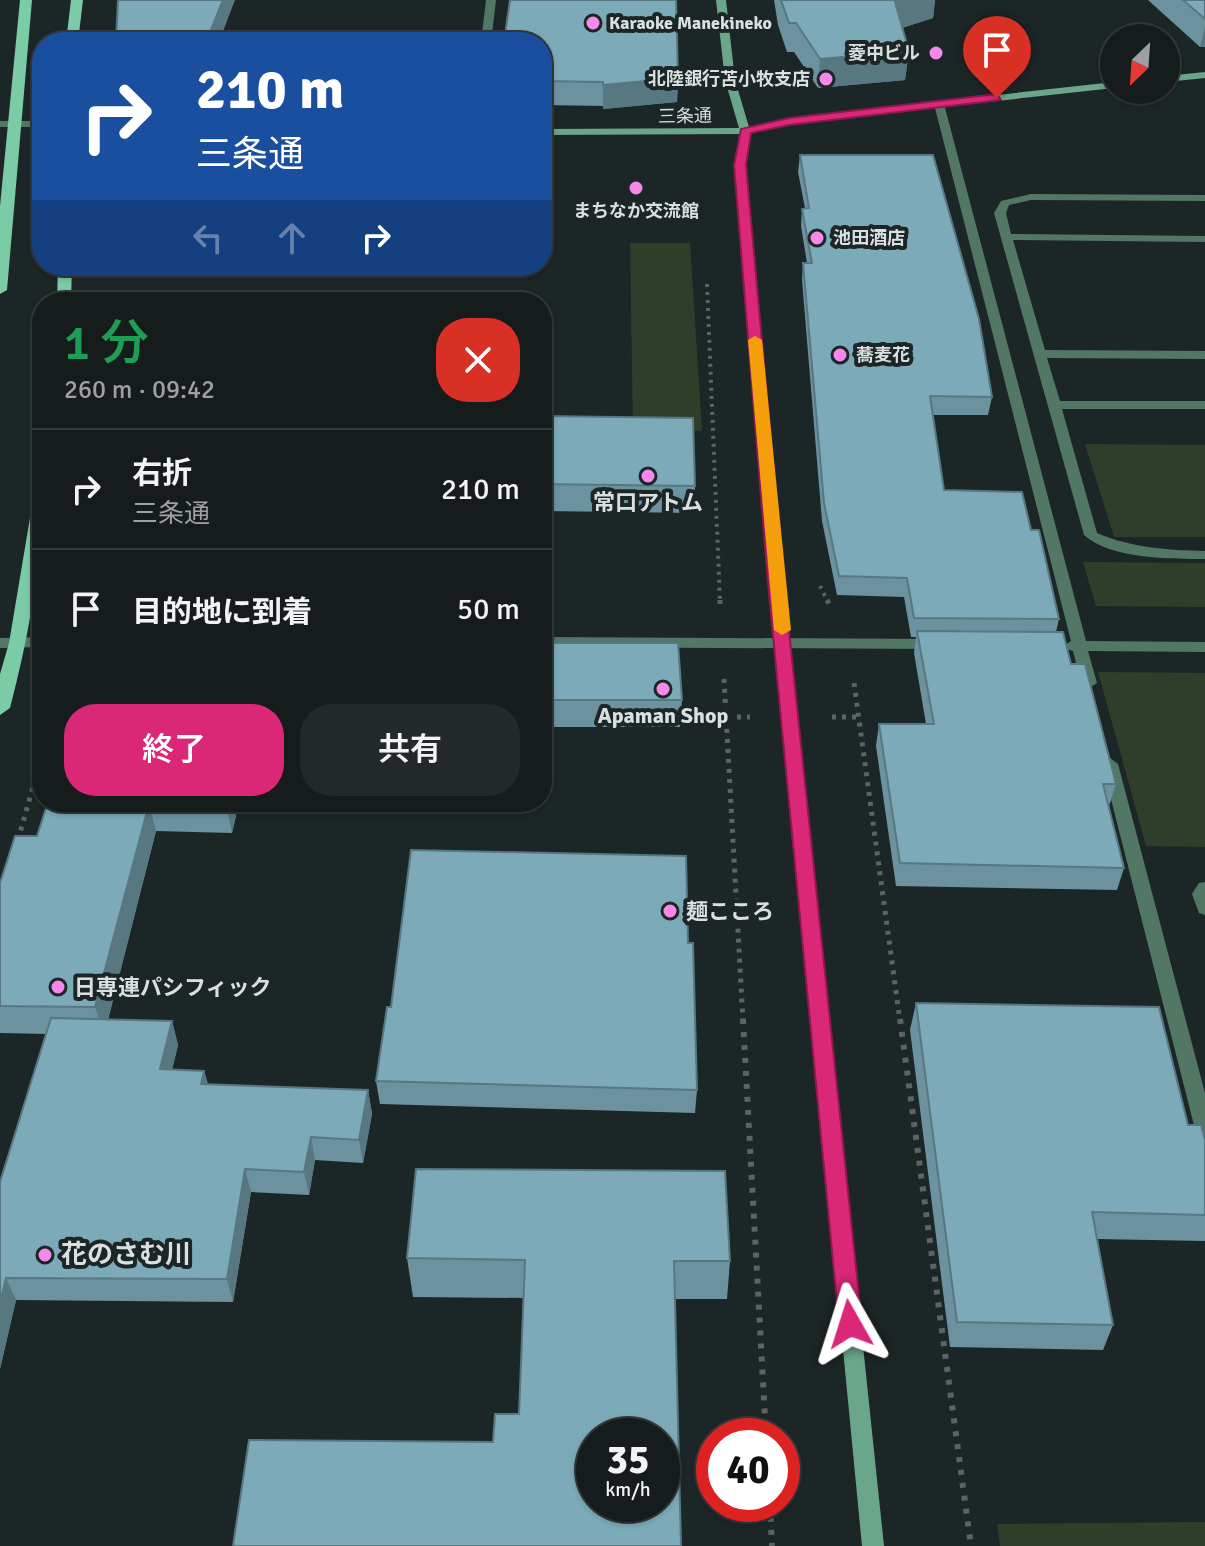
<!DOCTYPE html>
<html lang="ja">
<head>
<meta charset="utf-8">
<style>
	:root { --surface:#161c1c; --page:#232929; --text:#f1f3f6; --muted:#9ea1a3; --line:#353a3b; --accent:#db2777 }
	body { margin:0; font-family:Signika,"Noto Sans JP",sans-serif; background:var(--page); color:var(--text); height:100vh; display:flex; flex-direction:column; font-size:30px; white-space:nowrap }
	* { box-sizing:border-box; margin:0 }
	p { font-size:26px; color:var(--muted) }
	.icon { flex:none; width:44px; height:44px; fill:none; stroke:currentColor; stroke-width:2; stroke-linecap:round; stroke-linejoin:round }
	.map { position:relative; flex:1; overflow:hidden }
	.panel { position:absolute; left:32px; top:292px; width:520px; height:520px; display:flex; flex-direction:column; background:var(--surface); border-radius:32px; box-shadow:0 2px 6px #0004,0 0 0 2px var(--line) }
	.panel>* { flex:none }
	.hud { position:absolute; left:32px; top:32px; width:520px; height:244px; border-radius:32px; box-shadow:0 2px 6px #0004,0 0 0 2px var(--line); background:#1a4fa0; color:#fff; overflow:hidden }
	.needle { width:52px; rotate:205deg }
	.buttons { position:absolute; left:1100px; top:24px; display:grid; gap:16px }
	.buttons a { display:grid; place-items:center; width:80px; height:80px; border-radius:50%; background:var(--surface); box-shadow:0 2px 6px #0004,0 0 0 2px var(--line); font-size:40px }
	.speed { position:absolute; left:576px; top:1418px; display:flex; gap:16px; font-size:40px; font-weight:700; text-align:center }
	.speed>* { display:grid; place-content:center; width:104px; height:104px; border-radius:50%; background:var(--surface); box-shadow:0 2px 6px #0004,0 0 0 2px var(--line); line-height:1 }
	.speed small { font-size:20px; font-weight:400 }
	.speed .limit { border:12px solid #d22; background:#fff; color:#111 }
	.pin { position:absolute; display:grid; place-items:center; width:68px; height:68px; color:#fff; margin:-82px -34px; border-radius:50% 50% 50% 0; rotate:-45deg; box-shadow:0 0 8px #0007 }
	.pin .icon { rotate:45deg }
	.me { position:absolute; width:88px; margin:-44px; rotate:354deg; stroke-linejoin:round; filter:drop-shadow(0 0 6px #0008) }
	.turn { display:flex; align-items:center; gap:28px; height:168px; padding:0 32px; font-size:36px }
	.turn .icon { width:104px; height:104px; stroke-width:2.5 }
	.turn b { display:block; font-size:56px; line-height:68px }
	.lanes { display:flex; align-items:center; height:76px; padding:0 32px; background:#0003; justify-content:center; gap:40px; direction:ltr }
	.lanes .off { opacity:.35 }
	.round { display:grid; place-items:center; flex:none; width:84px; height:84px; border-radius:32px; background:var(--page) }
	.overview { display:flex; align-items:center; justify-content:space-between; height:136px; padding:0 32px }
	h1 { font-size:48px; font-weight:600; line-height:60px; color:#1e9e55 }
	.cta { display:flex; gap:16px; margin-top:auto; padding:16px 32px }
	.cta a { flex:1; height:92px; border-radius:32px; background:var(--accent); color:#fff; font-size:32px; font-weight:600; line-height:92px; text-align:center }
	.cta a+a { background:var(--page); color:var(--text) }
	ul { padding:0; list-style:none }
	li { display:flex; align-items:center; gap:24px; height:120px; padding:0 32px; border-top:2px solid var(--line) }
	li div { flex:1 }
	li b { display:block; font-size:30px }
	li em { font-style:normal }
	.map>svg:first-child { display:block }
</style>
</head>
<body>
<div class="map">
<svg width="1205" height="1546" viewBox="0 0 1205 1546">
	<rect width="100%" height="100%" fill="#1d2626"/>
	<!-- green -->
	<g fill="#303d2a">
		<path d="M 630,243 L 690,243 L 702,431 L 633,430 Z"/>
		<path d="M 1085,444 L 1205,445 L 1205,537 L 1114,537 Z"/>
		<path d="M 1083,562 L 1205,563 L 1205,607 L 1096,606 Z"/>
		<path d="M 1098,672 L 1205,673 L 1205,847 L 1146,846 Z"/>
		<path d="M 1205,1522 L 1205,1546 L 1000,1546 L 997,1524 Z"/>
	</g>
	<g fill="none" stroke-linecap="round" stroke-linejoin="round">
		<!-- path-far2 -->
		<g stroke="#5b6363" stroke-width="4" stroke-dasharray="3 5" stroke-linecap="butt">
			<path d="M 707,284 L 720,602"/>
			<path d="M 820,586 L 828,602"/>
		</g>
		<!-- path-far1 -->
		<g stroke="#5b6363" stroke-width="5" stroke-dasharray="4 6" stroke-linecap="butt">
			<path d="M 720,600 L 720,605"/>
			<path d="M 827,600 L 830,605"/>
			<path d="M 724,679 L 743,1021"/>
			<path d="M 854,683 L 900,1021"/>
			<path d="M 727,717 L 750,717"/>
			<path d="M 832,717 L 858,717"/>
			<path d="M 18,840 L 42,755"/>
		</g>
		<!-- path -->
		<g stroke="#5b6363" stroke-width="6" stroke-dasharray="5 8" stroke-linecap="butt">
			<path d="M 743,1019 L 766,1436"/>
			<path d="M 900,1019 L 971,1546"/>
			<path d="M 770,1504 L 772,1546"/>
		</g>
		<!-- lane -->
		<g fill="#527765" fill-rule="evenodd">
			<path d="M 1031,194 L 1205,195 L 1205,201 L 1031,200 L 1009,205 L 1006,213 L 1011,234 L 1205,236 L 1205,242 L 1013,240 L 1045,350 L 1205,351 L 1205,359 L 1047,358 L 1060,401 L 1205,401 L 1205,409 L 1062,409 L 1097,533 C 1132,548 1167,550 1205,551 L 1205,559 C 1170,559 1111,559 1084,535 L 994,213 L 1001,201 Z"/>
			<path d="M 1205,882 L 1205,915 L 1199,913 L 1192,894 L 1199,883 Z"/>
		</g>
		<!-- street -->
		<g fill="#527765" fill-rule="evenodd">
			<path d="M 486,0 L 496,0 L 491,42 L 481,42 Z"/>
			<path d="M 939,101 L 944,104 L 1086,641 L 1205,642 L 1205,652 L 1088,651 L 1097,683 L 1089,688 L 1081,683 L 1073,651 L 1066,649 L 1064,646 L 1071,641 L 934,104 Z"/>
			<rect x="0" y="121" width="42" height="6"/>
			<path d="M 42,637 L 42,647 L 0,648 L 0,638 Z"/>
			<path d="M 542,637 L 935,639 L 942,644 L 935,649 L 542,647 Z"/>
			<path d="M 1110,758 L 1118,764 L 1205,1093 L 1205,1137 L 1198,1135 L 1195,1129 L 1102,764 Z"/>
		</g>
		<!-- secondary -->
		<g fill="#6aa78a" fill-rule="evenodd">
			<path d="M 716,0 L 726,0 L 735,80 L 749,127 L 789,118 L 1114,82 L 1114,88 L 789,124 L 750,133 L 745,165 L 783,583 L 884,1546 L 862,1546 L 769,583 L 735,165 L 739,134 L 542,135 L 542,129 L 739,128 L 725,80 Z"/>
			<path d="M 1205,72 L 1205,78 L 1166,82 L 1166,76 Z"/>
		</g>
		<!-- primary -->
		<g fill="#7bcba6" fill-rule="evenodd">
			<path d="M 20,0 L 32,0 L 7,290 L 0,294 L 0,206 Z"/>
			<path d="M 71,0 L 83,0 L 78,42 L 66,42 Z"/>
			<path d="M 58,266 L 72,266 L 71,302 L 57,302 Z"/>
			<path d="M 42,489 C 42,565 29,635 10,708 L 0,715 L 0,674 L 9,643 L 34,494 Z"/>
		</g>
	</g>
	<!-- wall -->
	<g fill="#6b929e">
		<path d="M 774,0 L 935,0 L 933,18 L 902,28 L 909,51 L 905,80 L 818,88 L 794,52 L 787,52 L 778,25 Z"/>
		<path d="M 1148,0 L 1205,0 L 1205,47 L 1200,47 Z"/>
		<path d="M 542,42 L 678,78 L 677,102 L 603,109 L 603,106 L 542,105 Z"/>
		<path d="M 800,155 L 992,397 L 988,415 L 933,415 L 944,490 L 1031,530 L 1059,619 L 1056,632 L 1071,664 L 1116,784 L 1109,806 L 1124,868 L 1117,890 L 896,886 L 876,746 L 879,724 L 926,724 L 914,653 L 916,637 L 911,637 L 904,597 L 837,595 L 822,521 L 802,280 L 803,263 L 807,263 L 801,226 L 802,209 L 805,208 L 798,172 Z"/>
		<path d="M 542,416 L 695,486 L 694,513 L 542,511 Z"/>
		<path d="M 542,643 L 682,700 L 680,727 L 542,727 Z"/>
		<path d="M 48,802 L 239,802 L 232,833 L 156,831 L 108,1020 L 172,1021 L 178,1045 L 172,1070 L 204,1071 L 208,1084 L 368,1090 L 372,1114 L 363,1163 L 315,1160 L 309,1195 L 251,1192 L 233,1302 L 16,1300 L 0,1369 L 0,1182 L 46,1034 L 0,1033 L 0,883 L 37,836 Z"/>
		<path d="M 688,943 L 697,1090 L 695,1113 L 380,1104 L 376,1081 L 391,1007 Z"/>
		<path d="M 916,1003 L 1188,1125 L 1205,1140 L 1205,1241 L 1097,1239 L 1113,1325 L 1103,1350 L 950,1347 L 910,1030 Z"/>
		<path d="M 407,1258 L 730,1261 L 727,1299 L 675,1299 L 519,1414 L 523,1298 L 413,1297 Z"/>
	</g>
	<!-- shaded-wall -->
	<g fill="#577781">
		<path d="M 223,0 L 235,0 L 219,42 L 206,42 Z"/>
		<path d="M 903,0 L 935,0 L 933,18 L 892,31 L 895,2 Z"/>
		<path d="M 1205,26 L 1205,47 L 1200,47 Z"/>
		<path d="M 909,51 L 905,80 L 818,88 L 820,59 Z"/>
		<path d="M 678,78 L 677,102 L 603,109 L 603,85 Z"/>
		<path d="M 227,802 L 239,802 L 232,833 L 226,805 Z"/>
		<path d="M 149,804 L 156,831 L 104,1034 L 95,1007 Z"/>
		<path d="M 172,1021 L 178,1045 L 166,1093 L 160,1069 Z"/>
		<path d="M 204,1071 L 210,1094 L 201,1084 Z"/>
		<path d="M 368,1090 L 372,1114 L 363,1163 L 359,1140 Z"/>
		<path d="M 311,1137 L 315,1160 L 309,1195 L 304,1172 Z"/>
		<path d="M 245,1169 L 251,1192 L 233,1302 L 227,1279 Z"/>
		<path d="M 6,1278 L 16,1300 L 0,1369 L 0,1303 Z"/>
	</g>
	<!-- building -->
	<g fill="#7caab8" stroke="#577781" stroke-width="2" fill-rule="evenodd">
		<path d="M 118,0 L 223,0 L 206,42 L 116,42 Z"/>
		<path d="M 510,0 L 676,0 L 678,78 L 603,85 L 603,82 L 542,81 L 542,42 L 504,42 Z"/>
		<path d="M 781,0 L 903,0 L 895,2 L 909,51 L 820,59 L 796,23 L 789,23 Z"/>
		<path d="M 1183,0 L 1205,0 L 1205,19 Z"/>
		<path d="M 800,155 L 933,155 L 979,319 L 992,397 L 930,396 L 944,490 L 1022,492 L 1031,530 L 1039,530 L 1059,619 L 914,618 L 907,578 L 839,576 L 824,503 L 803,263 L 812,263 L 802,209 L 809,208 Z"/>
		<path d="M 542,416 L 693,418 L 695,486 L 542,484 Z"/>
		<path d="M 917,631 L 1063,632 L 1071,664 L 1085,664 L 1116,784 L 1103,784 L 1124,868 L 900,863 L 879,724 L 934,724 Z"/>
		<path d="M 542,643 L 678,643 L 682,700 L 542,700 Z"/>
		<path d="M 48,802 L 227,802 L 226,805 L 149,804 L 95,1007 L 0,1006 L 0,883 L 15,836 L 37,836 Z"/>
		<path d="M 411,850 L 686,856 L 688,943 L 693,943 L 697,1090 L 376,1081 L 387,1007 L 391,1007 Z"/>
		<path d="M 916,1003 L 1159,1007 L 1188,1125 L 1201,1125 L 1205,1140 L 1205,1215 L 1092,1212 L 1113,1325 L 957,1322 Z"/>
		<path d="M 51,1018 L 172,1021 L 160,1069 L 204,1071 L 201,1084 L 368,1090 L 359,1140 L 311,1137 L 304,1172 L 245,1169 L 227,1279 L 6,1278 L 0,1303 L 0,1182 Z"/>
		<path d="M 416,1169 L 725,1171 L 730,1261 L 674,1261 L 681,1546 L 233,1546 L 249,1440 L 493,1442 L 495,1414 L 519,1414 L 525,1260 L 407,1258 ZM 594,1436 L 662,1436 L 662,1504 L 594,1504 Z"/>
	</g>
	<!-- route -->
	<path fill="#db2777" stroke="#8e194d" stroke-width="2" d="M 997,94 L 1001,100 L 789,125 L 751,133 L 746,165 L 784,583 L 862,1324 L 859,1332 L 850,1335 L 842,1332 L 839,1324 L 768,583 L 734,165 L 741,129 L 789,118 Z"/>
	<!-- slow -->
	<path fill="#f59e0b" d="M 755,336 L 762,340 L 791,630 L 782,635 L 774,630 L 748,340 Z"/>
	<!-- markers -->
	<g fill="#f788eb" stroke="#1d2626" stroke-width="3">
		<circle cx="593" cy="23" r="8"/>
		<circle cx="936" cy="53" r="8"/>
		<circle cx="826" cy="79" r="8"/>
		<circle cx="636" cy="188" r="8"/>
		<circle cx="817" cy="238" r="8"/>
		<circle cx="840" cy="355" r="8"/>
		<circle cx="648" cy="476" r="8"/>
		<circle cx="663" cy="689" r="8"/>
		<circle cx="670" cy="911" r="8"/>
		<circle cx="58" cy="987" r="8"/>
		<circle cx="45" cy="1255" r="8"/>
	</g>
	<g text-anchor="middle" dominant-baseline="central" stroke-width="8" stroke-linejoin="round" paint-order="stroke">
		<!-- far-poi labels -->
		<g font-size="18" font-weight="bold" fill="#dadfdf" stroke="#1d2626" text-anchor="start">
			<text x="609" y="23">Karaoke Manekineko</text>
			<text x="920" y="53" text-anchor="end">菱中ビル</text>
			<text x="810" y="79" text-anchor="end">北陸銀行苫小牧支店</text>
			<text x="636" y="211" text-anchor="middle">まちなか交流館</text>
			<text x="833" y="238">池田酒店</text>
			<text x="856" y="355">蕎麦花</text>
		</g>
		<!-- far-street labels -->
		<g font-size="18" fill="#dadfdf" stroke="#1d2626">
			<text transform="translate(685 116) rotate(-1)">三条通</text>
		</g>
		<!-- poi labels -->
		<g font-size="22" font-weight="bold" fill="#dadfdf" stroke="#1d2626">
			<text x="648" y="502">常口アトム</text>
			<text x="663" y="715">Apaman Shop</text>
			<text x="686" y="911" text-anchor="start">麺こころ</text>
			<text x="74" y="987" text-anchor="start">日専連パシフィック</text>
		</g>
		<!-- near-poi labels -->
		<g font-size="26" font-weight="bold" fill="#dadfdf" stroke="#1d2626" text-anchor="start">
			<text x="61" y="1255">花のさむ川</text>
		</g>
	</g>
</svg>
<div class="buttons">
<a><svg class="needle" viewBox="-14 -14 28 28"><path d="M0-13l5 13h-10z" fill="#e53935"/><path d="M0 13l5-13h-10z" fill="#9ea1a3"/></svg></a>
</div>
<div class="speed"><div>35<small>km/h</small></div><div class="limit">40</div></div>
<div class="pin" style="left:997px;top:98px;background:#d93025"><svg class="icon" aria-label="arrive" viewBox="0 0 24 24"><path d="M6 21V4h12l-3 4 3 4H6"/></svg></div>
<svg class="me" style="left:850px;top:1324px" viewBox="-20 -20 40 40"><path d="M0-17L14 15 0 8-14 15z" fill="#db2777" stroke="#fff" stroke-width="4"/></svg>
<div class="hud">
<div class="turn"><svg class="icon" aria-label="right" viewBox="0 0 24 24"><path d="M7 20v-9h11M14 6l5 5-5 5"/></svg><div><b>210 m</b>三条通</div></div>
<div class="lanes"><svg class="icon off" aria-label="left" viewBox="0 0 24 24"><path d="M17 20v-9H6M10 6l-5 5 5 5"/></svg><svg class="icon off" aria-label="ahead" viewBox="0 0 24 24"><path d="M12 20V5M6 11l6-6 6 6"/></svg><svg class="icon" aria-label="right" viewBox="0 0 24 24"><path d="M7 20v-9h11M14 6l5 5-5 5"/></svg></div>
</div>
<section class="panel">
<div class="overview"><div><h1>1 分</h1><p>260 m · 09:42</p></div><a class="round" style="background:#d93025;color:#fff"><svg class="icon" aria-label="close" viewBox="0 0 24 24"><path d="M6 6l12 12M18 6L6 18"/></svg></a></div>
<ul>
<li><svg class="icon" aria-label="right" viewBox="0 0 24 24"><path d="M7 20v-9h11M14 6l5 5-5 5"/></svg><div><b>右折</b><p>三条通</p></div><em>210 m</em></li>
<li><svg class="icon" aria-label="arrive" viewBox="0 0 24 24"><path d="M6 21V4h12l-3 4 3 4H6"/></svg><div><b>目的地に到着</b></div><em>50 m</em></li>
</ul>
<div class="cta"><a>終了</a><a>共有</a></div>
</section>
</div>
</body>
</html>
